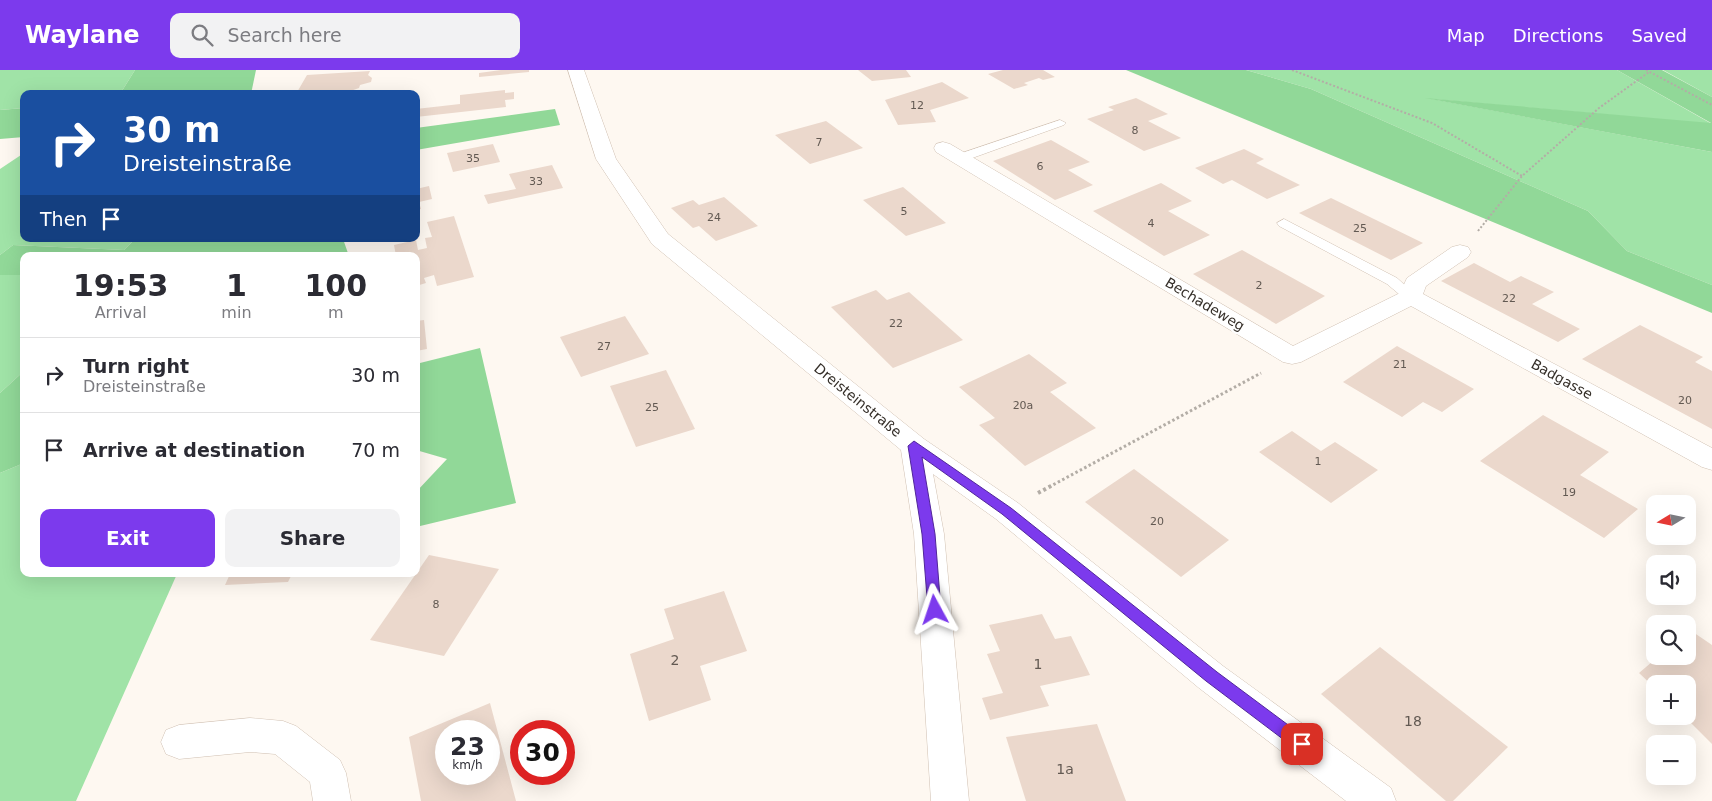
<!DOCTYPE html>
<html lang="en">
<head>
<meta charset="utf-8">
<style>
	:root { --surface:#fff; --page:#f2f2f3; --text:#2b2b33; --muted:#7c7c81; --line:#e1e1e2; --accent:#7c3aed }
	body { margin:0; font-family:"DejaVu Sans",sans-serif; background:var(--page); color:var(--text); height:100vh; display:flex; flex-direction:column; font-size:19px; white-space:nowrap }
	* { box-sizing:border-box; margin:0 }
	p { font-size:16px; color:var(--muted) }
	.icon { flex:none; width:28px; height:28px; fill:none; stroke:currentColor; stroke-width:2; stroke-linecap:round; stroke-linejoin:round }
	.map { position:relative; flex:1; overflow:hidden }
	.sheet { position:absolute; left:20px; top:182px; width:400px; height:325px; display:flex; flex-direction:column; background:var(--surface); border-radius:10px; box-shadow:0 5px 20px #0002 }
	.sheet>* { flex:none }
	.top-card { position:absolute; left:20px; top:20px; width:400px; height:152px; border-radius:10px; box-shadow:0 5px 20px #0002; background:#1a4fa0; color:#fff; overflow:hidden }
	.needle { width:32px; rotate:260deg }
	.tools { position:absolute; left:1646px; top:425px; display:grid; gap:10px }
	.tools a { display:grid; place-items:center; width:50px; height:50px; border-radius:10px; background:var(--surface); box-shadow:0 5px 20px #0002; font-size:25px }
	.speed { position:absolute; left:435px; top:650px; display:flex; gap:10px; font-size:25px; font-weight:700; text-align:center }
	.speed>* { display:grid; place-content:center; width:65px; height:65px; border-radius:50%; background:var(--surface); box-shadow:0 5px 20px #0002; line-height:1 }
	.speed small { font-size:12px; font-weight:400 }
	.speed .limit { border:8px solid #d22; background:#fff; color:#111 }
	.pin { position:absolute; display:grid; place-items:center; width:42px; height:42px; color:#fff; margin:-21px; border-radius:10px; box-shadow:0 2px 8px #0006 }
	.me { position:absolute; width:55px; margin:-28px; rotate:355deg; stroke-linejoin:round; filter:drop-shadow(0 0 4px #0008) }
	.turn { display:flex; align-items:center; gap:18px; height:105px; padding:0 20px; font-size:22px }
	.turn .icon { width:65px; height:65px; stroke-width:2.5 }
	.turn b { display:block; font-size:35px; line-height:42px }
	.then { display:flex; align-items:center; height:48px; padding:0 20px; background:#0003; gap:10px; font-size:19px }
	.eta { display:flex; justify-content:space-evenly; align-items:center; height:85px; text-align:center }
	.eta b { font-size:30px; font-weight:700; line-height:35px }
	.cta { display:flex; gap:10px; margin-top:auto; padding:10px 20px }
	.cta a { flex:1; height:58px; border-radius:10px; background:var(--accent); color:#fff; font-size:20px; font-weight:700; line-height:58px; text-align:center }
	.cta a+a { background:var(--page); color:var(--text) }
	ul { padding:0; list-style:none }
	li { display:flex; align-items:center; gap:15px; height:75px; padding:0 20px; border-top:1px solid var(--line) }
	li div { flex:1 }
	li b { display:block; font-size:19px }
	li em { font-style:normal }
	header { display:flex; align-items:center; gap:30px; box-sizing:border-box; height:70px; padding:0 25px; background:var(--accent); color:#fff }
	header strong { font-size:24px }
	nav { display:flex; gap:28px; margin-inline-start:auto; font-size:18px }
	.search { width:350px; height:45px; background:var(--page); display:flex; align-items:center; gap:12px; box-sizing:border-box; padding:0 18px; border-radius:10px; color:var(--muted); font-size:19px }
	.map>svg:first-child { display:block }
</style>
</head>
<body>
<header>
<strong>Waylane</strong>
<div class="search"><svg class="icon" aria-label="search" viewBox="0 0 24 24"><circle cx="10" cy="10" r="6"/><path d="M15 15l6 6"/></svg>Search here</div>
<nav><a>Map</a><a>Directions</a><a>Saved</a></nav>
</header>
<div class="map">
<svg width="1712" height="731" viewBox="0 0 1712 731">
	<rect width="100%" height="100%" fill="#fef8f1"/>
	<!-- green -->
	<g fill="#a0e3a7">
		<path d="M 0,0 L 135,0 L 120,24 L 24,24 L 24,38 L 0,40 Z"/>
		<path d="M 1246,0 L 1617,0 L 1712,54 L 1432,29 L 1712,82 L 1712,215 L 1627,181 L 1588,141 L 1311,19 Z"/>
		<path d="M 1663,0 L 1712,0 L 1712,27 Z"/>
		<path d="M 24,83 L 24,169 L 135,169 L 124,180 L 13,175 L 0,185 L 0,99 Z"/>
		<path d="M 0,205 L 24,205 L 24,301 L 0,323 Z"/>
		<path d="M 24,393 L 24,504 L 177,504 L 76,731 L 0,731 L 0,403 Z"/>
	</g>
	<!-- forest -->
	<g fill="#91d898">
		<path d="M 135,0 L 256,0 L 251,24 L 120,24 Z"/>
		<path d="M 1126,0 L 1246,0 L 1311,19 L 1588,141 L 1627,181 L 1712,215 L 1712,243 Z"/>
		<path d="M 1617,0 L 1662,0 L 1712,27 L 1712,82 L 1425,28 L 1711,53 Z"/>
		<path d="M 24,38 L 24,67 L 0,69 L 0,40 Z"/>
		<path d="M 555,39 L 560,55 L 416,80 L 416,58 Z"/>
		<path d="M 135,169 L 343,169 L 349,186 L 24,186 L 24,205 L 0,205 L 0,185 L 13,175 L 124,180 Z"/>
		<path d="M 480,278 L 516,433 L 416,457 L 416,422 L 447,389 L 416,380 L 416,294 Z"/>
		<path d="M 24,301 L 24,393 L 0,403 L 0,323 Z"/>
	</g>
	<!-- building -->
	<g fill="#ebd8cc" fill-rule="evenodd">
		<path d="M 501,0 L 529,0 L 529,2 L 479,7 L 479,3 Z"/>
		<path d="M 858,0 L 906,0 L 911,7 L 872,11 Z"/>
		<path d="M 1003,0 L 1043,0 L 1055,7 L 1043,10 L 1039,8 L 1024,13 L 1028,15 L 1014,19 L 988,4 Z"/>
		<path d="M 370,1 L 368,5 L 372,8 L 371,12 L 360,15 L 359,18 L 345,23 L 333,20 L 331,23 L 296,24 L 307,5 Z"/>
		<path d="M 942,12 L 969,28 L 930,40 L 936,52 L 898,55 L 885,30 Z"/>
		<path d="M 505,20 L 505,23 L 514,22 L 514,29 L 505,30 L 506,37 L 416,47 L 416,39 L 460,34 L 460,25 Z"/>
		<path d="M 1136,28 L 1168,44 L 1148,51 L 1181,68 L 1144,81 L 1087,49 L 1114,40 L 1108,37 Z"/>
		<path d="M 826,51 L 863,78 L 810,94 L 775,65 Z"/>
		<path d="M 1051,70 L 1090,92 L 1068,100 L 1093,115 L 1055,130 L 993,91 Z"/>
		<path d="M 493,74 L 500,92 L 453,102 L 447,83 Z"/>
		<path d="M 1244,79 L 1264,89 L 1256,93 L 1300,115 L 1267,129 L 1232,110 L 1223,114 L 1195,98 Z"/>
		<path d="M 552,95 L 563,118 L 488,134 L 484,125 L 516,119 L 509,104 Z"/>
		<path d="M 1161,113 L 1192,131 L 1168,141 L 1210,165 L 1164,186 L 1093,141 Z"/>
		<path d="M 429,116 L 432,129 L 419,132 L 421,139 L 416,140 L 416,119 Z"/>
		<path d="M 903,117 L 946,153 L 906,166 L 863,130 Z"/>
		<path d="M 724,127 L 758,156 L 716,171 L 699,156 L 693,158 L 671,138 L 693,130 L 699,135 Z"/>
		<path d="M 1331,128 L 1423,173 L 1391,190 L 1299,143 Z"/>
		<path d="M 454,146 L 474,207 L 437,216 L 434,205 L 424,208 L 426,213 L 416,216 L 416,186 L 396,186 L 394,175 L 416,170 L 418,180 L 427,178 L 425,168 L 432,167 L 427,152 Z"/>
		<path d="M 1242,180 L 1325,226 L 1276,254 L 1193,204 Z"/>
		<path d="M 1474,193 L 1510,212 L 1521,206 L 1554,222 L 1532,234 L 1580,259 L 1558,272 L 1441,211 Z"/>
		<path d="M 876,220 L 887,230 L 909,222 L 963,270 L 893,298 L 831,237 Z"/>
		<path d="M 625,246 L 649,284 L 581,307 L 560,267 Z"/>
		<path d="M 424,250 L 427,279 L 416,281 L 416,251 Z"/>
		<path d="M 1640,255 L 1703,287 L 1695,292 L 1712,301 L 1712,359 L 1582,289 Z"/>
		<path d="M 1397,276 L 1474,319 L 1442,342 L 1423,332 L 1402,347 L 1343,312 Z"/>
		<path d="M 1029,284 L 1067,313 L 1050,322 L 1096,358 L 1025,396 L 979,355 L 995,348 L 959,317 Z"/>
		<path d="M 666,300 L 695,359 L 636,377 L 610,316 Z"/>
		<path d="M 1543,345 L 1609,382 L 1580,405 L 1638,439 L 1604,468 L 1480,391 Z"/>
		<path d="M 1292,361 L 1321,381 L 1335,372 L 1378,400 L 1331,433 L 1259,382 Z"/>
		<path d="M 1134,399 L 1229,470 L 1181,507 L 1085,432 Z"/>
		<path d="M 429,485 L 499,499 L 444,586 L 370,570 Z"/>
		<path d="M 230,504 L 292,504 L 288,512 L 225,515 Z"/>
		<path d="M 724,521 L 747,581 L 700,596 L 711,630 L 649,651 L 630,584 L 674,569 L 664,539 Z"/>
		<path d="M 1042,544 L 1055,569 L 1071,566 L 1090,605 L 1040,616 L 1049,636 L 990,650 L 982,628 L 1003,623 L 987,584 L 1000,581 L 989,555 Z"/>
		<path d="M 1690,560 L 1712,575 L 1712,674 L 1684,646 L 1688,646 L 1688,614 L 1655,614 L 1655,618 L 1639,603 L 1659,586 L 1688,586 L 1688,563 Z"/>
		<path d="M 1380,577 L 1508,677 L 1453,731 L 1446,731 L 1321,624 Z"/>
		<path d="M 490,633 L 516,731 L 421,731 L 409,667 ZM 446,661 L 489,661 L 489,704 L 446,704 Z"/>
		<path d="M 1097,654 L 1126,731 L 1026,731 L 1006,667 Z"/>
	</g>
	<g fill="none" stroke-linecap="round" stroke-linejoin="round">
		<defs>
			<g id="lane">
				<path d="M 1060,50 L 1066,53 L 1064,55 L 964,91 L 956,91 L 954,88 L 956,85 Z"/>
				<path d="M 1284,149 L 1397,208 L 1418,227 L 1416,230 L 1406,230 L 1387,214 L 1279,156 L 1277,153 Z"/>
			</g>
			<g id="street">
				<path d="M 568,0 L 584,0 L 616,89 L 668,164 L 924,369 L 1018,433 L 1223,596 L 1391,718 L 1396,731 L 1346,731 L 1199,618 L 996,449 L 933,404 L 944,464 L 969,731 L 931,731 L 914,464 L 901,380 L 652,174 L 596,89 Z"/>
				<path d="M 943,72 L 950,74 L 1293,276 L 1400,223 L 1407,208 L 1452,177 L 1460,175 L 1468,177 L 1471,182 L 1468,187 L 1426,216 L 1423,224 L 1712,378 L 1712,400 L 1702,397 L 1411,236 L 1301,292 L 1292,294 L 1283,292 L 936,82 L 934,78 L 936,74 Z"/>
				<path d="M 250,648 L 283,651 L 296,656 L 340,690 L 346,703 L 351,731 L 313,731 L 310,712 L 275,684 L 250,682 L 179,689 L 166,684 L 161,672 L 166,660 L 179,655 Z"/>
			</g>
		</defs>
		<!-- lane casing -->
		<use href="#lane" stroke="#d0c0b2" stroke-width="1"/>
		<!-- street casing -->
		<use href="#street" stroke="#d0c0b2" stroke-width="1"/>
		<!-- path-far2 -->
		<g stroke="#b3ada6" stroke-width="2" stroke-dasharray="2 2" stroke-linecap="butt">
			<path d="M 1292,0 L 1432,53 L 1522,106"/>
			<path d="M 1646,0 L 1712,35"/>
			<path d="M 1478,161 L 1522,106 L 1599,38 L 1649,2"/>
		</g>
		<!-- path-far1 -->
		<path stroke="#b3ada6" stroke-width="3" stroke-dasharray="2.5 2.5" stroke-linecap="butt" d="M 1049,417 L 1261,303"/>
		<!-- path -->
		<path stroke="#b3ada6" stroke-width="4" stroke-dasharray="3 3" stroke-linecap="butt" d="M 1038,423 L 1051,416"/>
		<!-- lane -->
		<use href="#lane" fill="#fff" fill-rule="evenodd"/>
		<!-- street -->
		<use href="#street" fill="#fff" fill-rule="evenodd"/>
	</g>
	<!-- route -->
	<path fill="#7c3aed" stroke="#51269a" d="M 914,371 L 1011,438 L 1217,602 L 1307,669 L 1309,674 L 1307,679 L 1302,681 L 1296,679 L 1206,611 L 1002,444 L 922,387 L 935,464 L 941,540 L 939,544 L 935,546 L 930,544 L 928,540 L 922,464 L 908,376 Z"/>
	<g text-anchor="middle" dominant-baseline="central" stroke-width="4.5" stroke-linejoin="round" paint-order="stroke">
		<!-- number labels -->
		<g font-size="11" fill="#625952">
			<text x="917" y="35">12</text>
			<text x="1135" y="60">8</text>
			<text x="819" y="72">7</text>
			<text x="473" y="88">35</text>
			<text x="1040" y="96">6</text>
			<text x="536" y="111">33</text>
			<text x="904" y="141">5</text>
			<text x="714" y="147">24</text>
			<text x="1151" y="153">4</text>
			<text x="1360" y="158">25</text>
			<text x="1259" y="215">2</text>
			<text x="1509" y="228">22</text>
			<text x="896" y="253">22</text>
			<text x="604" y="276">27</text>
			<text x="1400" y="294">21</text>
			<text x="1685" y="330">20</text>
			<text x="1023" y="335">20a</text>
			<text x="652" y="337">25</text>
			<text x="1318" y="391">1</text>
			<text x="1569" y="422">19</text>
			<text x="1157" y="451">20</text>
			<text x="436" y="534">8</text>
		</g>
		<!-- street labels -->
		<g font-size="14" fill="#352f29" stroke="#fff">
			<text transform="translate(1205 234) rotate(31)">Bechadeweg</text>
			<text transform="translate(1562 309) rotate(29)">Badgasse</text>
			<text transform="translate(858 330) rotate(39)">Dreisteinstraße</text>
		</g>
		<!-- near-number labels -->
		<g font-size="14" fill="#625952">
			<text x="675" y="590">2</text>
			<text x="1038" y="594">1</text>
			<text x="1413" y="651">18</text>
			<text x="1065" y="699">1a</text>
		</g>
	</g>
</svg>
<div class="tools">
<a><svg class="needle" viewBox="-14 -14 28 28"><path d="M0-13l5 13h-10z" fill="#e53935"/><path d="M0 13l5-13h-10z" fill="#7c7c81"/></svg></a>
<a><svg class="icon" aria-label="sound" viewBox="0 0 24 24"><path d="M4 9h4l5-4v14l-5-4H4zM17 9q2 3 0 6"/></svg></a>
<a><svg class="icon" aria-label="search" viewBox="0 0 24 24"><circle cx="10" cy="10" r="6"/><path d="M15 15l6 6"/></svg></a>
<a>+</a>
<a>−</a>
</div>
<div class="speed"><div>23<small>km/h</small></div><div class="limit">30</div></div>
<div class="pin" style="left:1302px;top:674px;background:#d93025"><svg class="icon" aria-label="arrive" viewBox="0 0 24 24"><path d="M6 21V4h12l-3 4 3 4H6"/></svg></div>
<svg class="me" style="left:935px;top:540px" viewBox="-20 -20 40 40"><path d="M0-17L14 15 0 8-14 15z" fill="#7c3aed" stroke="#fff" stroke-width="4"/></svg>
<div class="top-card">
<div class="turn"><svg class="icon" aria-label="right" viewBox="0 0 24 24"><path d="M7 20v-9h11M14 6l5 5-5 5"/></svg><div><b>30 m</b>Dreisteinstraße</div></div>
<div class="then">Then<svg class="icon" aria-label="arrive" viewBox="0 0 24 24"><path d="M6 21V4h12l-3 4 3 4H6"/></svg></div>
</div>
<section class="sheet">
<div class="eta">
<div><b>19:53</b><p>Arrival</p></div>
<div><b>1</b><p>min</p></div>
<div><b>100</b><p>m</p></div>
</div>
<ul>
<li><svg class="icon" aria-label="right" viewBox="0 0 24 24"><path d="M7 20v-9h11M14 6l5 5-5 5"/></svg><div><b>Turn right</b><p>Dreisteinstraße</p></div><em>30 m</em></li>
<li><svg class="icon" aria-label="arrive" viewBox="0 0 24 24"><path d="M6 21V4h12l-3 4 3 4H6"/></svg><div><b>Arrive at destination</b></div><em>70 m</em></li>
</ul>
<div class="cta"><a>Exit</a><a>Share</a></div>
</section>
</div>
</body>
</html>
